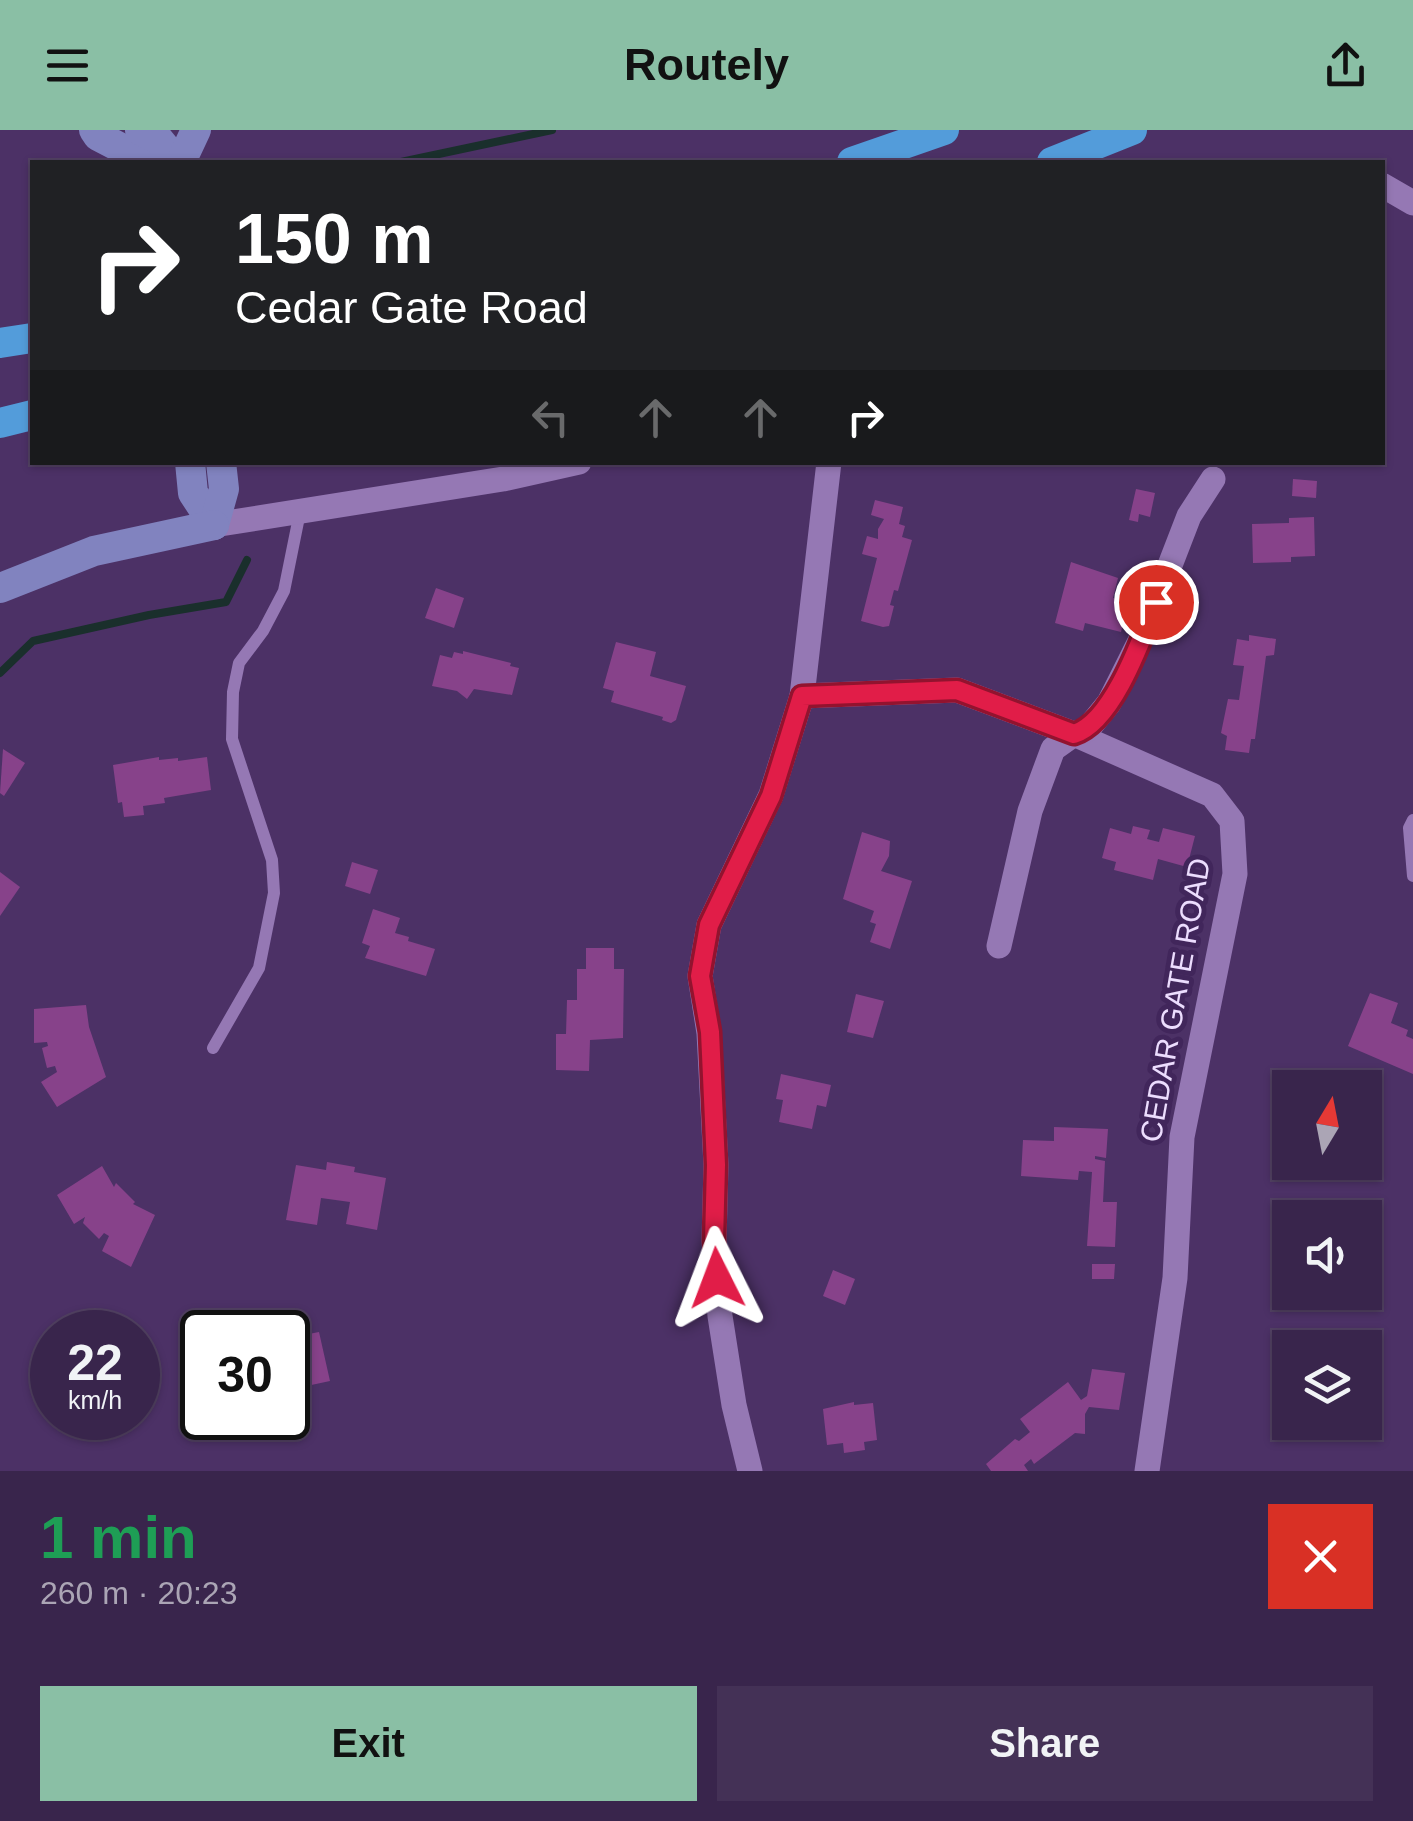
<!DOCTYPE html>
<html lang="en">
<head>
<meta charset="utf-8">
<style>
	:root { --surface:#39254c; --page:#443156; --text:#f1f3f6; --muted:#aba5b5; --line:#534264; --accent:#8abfa5 }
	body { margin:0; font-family:Helvetica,sans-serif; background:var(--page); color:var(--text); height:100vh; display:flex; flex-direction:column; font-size:38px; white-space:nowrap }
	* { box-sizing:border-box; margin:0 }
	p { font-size:32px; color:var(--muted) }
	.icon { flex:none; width:55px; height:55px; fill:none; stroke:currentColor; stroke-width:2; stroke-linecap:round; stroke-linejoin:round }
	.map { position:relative; height:1341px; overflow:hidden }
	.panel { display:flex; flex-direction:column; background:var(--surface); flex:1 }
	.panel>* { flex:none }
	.guide { position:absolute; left:30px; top:30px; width:1355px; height:305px; border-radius:0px; box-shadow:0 2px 8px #0004,0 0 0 2px var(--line); background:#202124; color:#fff; overflow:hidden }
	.needle { width:65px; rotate:10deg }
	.buttons { position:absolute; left:1272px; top:940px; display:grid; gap:20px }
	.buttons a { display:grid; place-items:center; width:110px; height:110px; border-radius:0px; background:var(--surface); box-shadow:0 2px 8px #0004,0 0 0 2px var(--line); font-size:50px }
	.speed { position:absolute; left:30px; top:1180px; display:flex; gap:20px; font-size:50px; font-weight:700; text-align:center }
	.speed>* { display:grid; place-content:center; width:130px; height:130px; border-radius:50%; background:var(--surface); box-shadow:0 2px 8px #0004,0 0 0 2px var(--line); line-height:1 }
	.speed small { font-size:25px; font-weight:400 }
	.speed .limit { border:5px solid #111; border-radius:15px; background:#fff; color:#111 }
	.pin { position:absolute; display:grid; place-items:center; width:85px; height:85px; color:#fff; margin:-42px; border:5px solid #fff; border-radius:50%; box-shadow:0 2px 10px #0007 }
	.me { position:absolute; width:110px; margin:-55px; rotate:357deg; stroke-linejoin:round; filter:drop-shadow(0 0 8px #0008) }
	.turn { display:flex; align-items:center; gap:35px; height:210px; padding:0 40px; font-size:45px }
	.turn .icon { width:130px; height:130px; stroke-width:2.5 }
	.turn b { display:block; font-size:70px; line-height:85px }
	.lanes { display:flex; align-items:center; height:95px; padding:0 40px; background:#0003; justify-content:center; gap:50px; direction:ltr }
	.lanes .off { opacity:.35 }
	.round { display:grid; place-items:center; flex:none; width:105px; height:105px; border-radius:0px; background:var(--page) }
	.headline { display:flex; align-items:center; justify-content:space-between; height:170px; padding:0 40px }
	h1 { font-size:60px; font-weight:700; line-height:75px; color:#1e9e55 }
	.button { display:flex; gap:20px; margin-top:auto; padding:20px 40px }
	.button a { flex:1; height:115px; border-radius:0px; background:var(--accent); color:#111; font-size:40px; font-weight:700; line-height:115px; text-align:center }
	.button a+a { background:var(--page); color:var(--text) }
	header { display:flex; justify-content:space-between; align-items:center; height:130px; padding:0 40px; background:var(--accent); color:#111; font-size:45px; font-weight:700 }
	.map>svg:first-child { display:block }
</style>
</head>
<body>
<header><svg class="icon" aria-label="menu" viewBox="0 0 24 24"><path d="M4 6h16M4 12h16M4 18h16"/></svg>Routely<svg class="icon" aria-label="share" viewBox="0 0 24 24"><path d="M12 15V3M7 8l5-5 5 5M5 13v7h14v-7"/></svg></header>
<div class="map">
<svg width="1413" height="1341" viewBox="0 0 1413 1341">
	<rect width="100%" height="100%" fill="#4c3166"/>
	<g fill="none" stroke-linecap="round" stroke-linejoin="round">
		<!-- stream -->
		<g stroke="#1a2f2c" stroke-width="8">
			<path d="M 401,32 L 552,0"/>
			<path d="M 0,543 L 33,511 L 149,485 L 226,472 L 247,430"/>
		</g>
	</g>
	<!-- building -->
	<g fill="#87428a">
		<path d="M 1293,349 L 1317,351 L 1316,368 L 1292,366 Z"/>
		<path d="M 1136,359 L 1155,363 L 1150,387 L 1139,384 L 1138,392 L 1129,390 Z"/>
		<path d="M 875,370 L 903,377 L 899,394 L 905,396 L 902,407 L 912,410 L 898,461 L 894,460 L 890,475 L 894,476 L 889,496 L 883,497 L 861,491 L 877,428 L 862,424 L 867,406 L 878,409 L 878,399 L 884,389 L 871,385 Z"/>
		<path d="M 1314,387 L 1315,426 L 1291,427 L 1291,432 L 1253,433 L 1252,394 L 1289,393 L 1289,388 Z"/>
		<path d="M 1071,432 L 1118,448 L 1113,468 L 1122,470 L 1120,479 L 1126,481 L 1121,502 L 1085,493 L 1083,501 L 1055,493 Z"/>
		<path d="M 436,458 L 464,468 L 454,498 L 425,488 Z"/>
		<path d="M 1249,505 L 1276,509 L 1274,525 L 1266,526 L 1255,609 L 1251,609 L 1249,623 L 1225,620 L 1227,606 L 1221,603 L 1228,569 L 1239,570 L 1244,536 L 1233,535 L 1237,509 L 1249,511 Z"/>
		<path d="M 616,512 L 656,522 L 650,546 L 686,556 L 676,590 L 671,593 L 662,590 L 663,587 L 611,572 L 614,561 L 603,558 Z"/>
		<path d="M 463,521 L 511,533 L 510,536 L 519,538 L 512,565 L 474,559 L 467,569 L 457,561 L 432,556 L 440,525 L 452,528 L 454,522 L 463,524 Z"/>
		<path d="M 3,619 L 25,633 L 4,666 L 0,663 Z"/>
		<path d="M 159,627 L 159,630 L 178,628 L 178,631 L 207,627 L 211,660 L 164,668 L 165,673 L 143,676 L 144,685 L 124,687 L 122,672 L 118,673 L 113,635 Z"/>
		<path d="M 1133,696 L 1150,700 L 1147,709 L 1159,712 L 1163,698 L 1195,706 L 1187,737 L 1158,729 L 1153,750 L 1114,740 L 1116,732 L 1102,728 L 1110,698 L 1131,704 Z"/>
		<path d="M 862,702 L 890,711 L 889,726 L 881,741 L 912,751 L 890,819 L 870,812 L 876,794 L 870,792 L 874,781 L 843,769 Z"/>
		<path d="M 352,732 L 378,740 L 370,764 L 345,756 Z"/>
		<path d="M 0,742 L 20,757 L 0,786 Z"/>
		<path d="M 373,779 L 400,788 L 395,803 L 409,807 L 408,811 L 435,819 L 426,846 L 365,828 L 370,816 L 362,813 Z"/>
		<path d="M 586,818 L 614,818 L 614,839 L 624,839 L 623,908 L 590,910 L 589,941 L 556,940 L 556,904 L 566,904 L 567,870 L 577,870 L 577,839 L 586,839 Z"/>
		<path d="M 1370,863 L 1398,873 L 1391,893 L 1408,900 L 1406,906 L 1413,909 L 1413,944 L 1348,916 Z"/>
		<path d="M 856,864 L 884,871 L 873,908 L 847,902 Z"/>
		<path d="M 86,875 L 89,897 L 106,947 L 57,977 L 41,952 L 57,942 L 55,936 L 47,938 L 42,918 L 48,916 L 47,912 L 34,913 L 34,879 Z"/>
		<path d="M 781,944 L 831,955 L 826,977 L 817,975 L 812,999 L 779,992 L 783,970 L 776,969 Z"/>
		<path d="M 1054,997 L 1108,999 L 1106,1028 L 1095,1026 L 1095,1029 L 1105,1031 L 1103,1072 L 1117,1072 L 1115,1117 L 1087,1116 L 1092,1042 L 1079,1041 L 1078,1050 L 1021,1046 L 1023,1010 L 1054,1011 Z"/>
		<path d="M 327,1032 L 355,1037 L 354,1042 L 386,1048 L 377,1100 L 346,1094 L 350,1072 L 321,1068 L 317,1095 L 286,1090 L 296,1035 L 326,1040 Z"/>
		<path d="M 102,1036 L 114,1057 L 116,1053 L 135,1072 L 133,1074 L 155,1085 L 131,1137 L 102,1121 L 109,1106 L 104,1103 L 99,1109 L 83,1093 L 85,1087 L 74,1094 L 57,1065 Z"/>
		<path d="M 1092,1134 L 1115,1134 L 1114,1149 L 1092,1149 Z"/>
		<path d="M 833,1140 L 855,1149 L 845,1175 L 823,1166 Z"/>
		<path d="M 319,1202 L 330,1251 L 302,1257 L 297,1235 L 288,1237 L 288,1208 Z"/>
		<path d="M 1092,1239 L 1125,1243 L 1119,1280 L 1089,1277 L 1085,1284 L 1085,1304 L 1075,1303 L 1034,1334 L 1031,1329 L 1024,1335 L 1028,1341 L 991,1341 L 986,1334 L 1015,1309 L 1019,1311 L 1030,1302 L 1020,1289 L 1068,1252 L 1081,1270 L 1087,1266 Z"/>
		<path d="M 854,1272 L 854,1275 L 873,1273 L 877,1310 L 864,1312 L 865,1320 L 844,1323 L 843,1313 L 827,1315 L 823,1279 Z"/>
	</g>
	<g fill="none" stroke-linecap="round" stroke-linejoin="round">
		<!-- lane -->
		<g stroke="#9578b4" stroke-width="12">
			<path d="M 1413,690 L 1409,698 L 1413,746"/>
			<path d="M 213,918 L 259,838 L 274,763 L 272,730 L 232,609 L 233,562 L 239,533 L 263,501 L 284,461 L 300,382"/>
		</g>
		<!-- street -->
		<g stroke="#9578b4" stroke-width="25">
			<path d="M 1382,55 L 1413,73"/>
			<path d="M 214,395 L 503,349 L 579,332"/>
			<path d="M 802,566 L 957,560 L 1074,604 L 1212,665 L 1232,691 L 1235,744 L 1182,1007 L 1175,1148 L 1147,1341"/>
			<path d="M 999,816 L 1030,681 L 1053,619 L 1074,604 L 1087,600 L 1109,573 L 1143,505 L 1189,386 L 1213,349"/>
			<path d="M 750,1341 L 734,1275 L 720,1186 L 714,1111 L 716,1035 L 709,903 L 700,846 L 709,795 L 771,665 L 802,566 L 829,332"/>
		</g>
		<!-- secondary -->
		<g stroke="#8183bf" stroke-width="30">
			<path d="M 94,0 L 98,6 L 148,32"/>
			<path d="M 140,0 L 159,10 L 177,32"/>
			<path d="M 181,32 L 196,0"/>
			<path d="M 190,332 L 193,363 L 214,395"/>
			<path d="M 214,395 L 224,359 L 221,332"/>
			<path d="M 0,458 L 94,421 L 214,395"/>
		</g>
		<!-- highway -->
		<g stroke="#539cda" stroke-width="30">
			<path d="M 852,32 L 944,0"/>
			<path d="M 1052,32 L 1132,0"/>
			<path d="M 0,213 L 32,208"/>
			<path d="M 0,293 L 32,285"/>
		</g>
	</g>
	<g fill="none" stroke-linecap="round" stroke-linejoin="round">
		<defs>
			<path id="route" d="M 717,1148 L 714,1111 L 716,1035 L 710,902 L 700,846 L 709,795 L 771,666 L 802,566 L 957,560 L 1074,604 C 1113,592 1142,508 1156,472"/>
		</defs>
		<!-- route casing -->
		<use href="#route" stroke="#92132f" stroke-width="25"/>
		<!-- route -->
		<use href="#route" stroke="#e11d48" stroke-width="18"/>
	</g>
	<g text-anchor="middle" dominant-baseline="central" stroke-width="10" stroke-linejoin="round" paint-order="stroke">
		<!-- street labels -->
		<g font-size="30" fill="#ecddfe" stroke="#41265b">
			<text transform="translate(1175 870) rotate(-80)">CEDAR GATE ROAD</text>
		</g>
	</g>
</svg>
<div class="buttons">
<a><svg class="needle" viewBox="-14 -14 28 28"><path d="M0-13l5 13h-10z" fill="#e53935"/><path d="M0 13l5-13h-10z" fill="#aba5b5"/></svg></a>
<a><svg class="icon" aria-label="sound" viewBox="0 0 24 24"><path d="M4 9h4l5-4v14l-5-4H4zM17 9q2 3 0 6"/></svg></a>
<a><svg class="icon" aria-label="layers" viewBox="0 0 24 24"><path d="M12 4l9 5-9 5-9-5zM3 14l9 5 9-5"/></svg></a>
</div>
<div class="speed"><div>22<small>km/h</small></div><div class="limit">30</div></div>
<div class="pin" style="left:1156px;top:472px;background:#d93025"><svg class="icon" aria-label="arrive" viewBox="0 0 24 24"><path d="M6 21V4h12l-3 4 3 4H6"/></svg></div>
<svg class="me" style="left:717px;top:1148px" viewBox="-20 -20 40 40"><path d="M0-17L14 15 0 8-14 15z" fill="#e11d48" stroke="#fff" stroke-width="4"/></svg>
<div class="guide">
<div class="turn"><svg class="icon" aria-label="right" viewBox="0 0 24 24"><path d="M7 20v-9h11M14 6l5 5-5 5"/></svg><div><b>150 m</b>Cedar Gate Road</div></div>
<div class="lanes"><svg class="icon off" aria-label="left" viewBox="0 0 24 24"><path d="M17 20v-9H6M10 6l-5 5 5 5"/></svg><svg class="icon off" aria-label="ahead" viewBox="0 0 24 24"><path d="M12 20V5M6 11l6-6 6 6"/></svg><svg class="icon off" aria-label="ahead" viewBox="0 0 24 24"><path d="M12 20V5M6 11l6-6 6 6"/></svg><svg class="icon" aria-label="right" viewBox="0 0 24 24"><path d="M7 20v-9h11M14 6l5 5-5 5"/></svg></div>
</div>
</div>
<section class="panel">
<div class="headline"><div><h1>1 min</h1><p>260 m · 20:23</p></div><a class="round" style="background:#d93025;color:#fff"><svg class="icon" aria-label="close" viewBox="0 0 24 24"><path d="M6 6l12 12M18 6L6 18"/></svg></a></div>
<div class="button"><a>Exit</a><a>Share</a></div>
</section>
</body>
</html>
